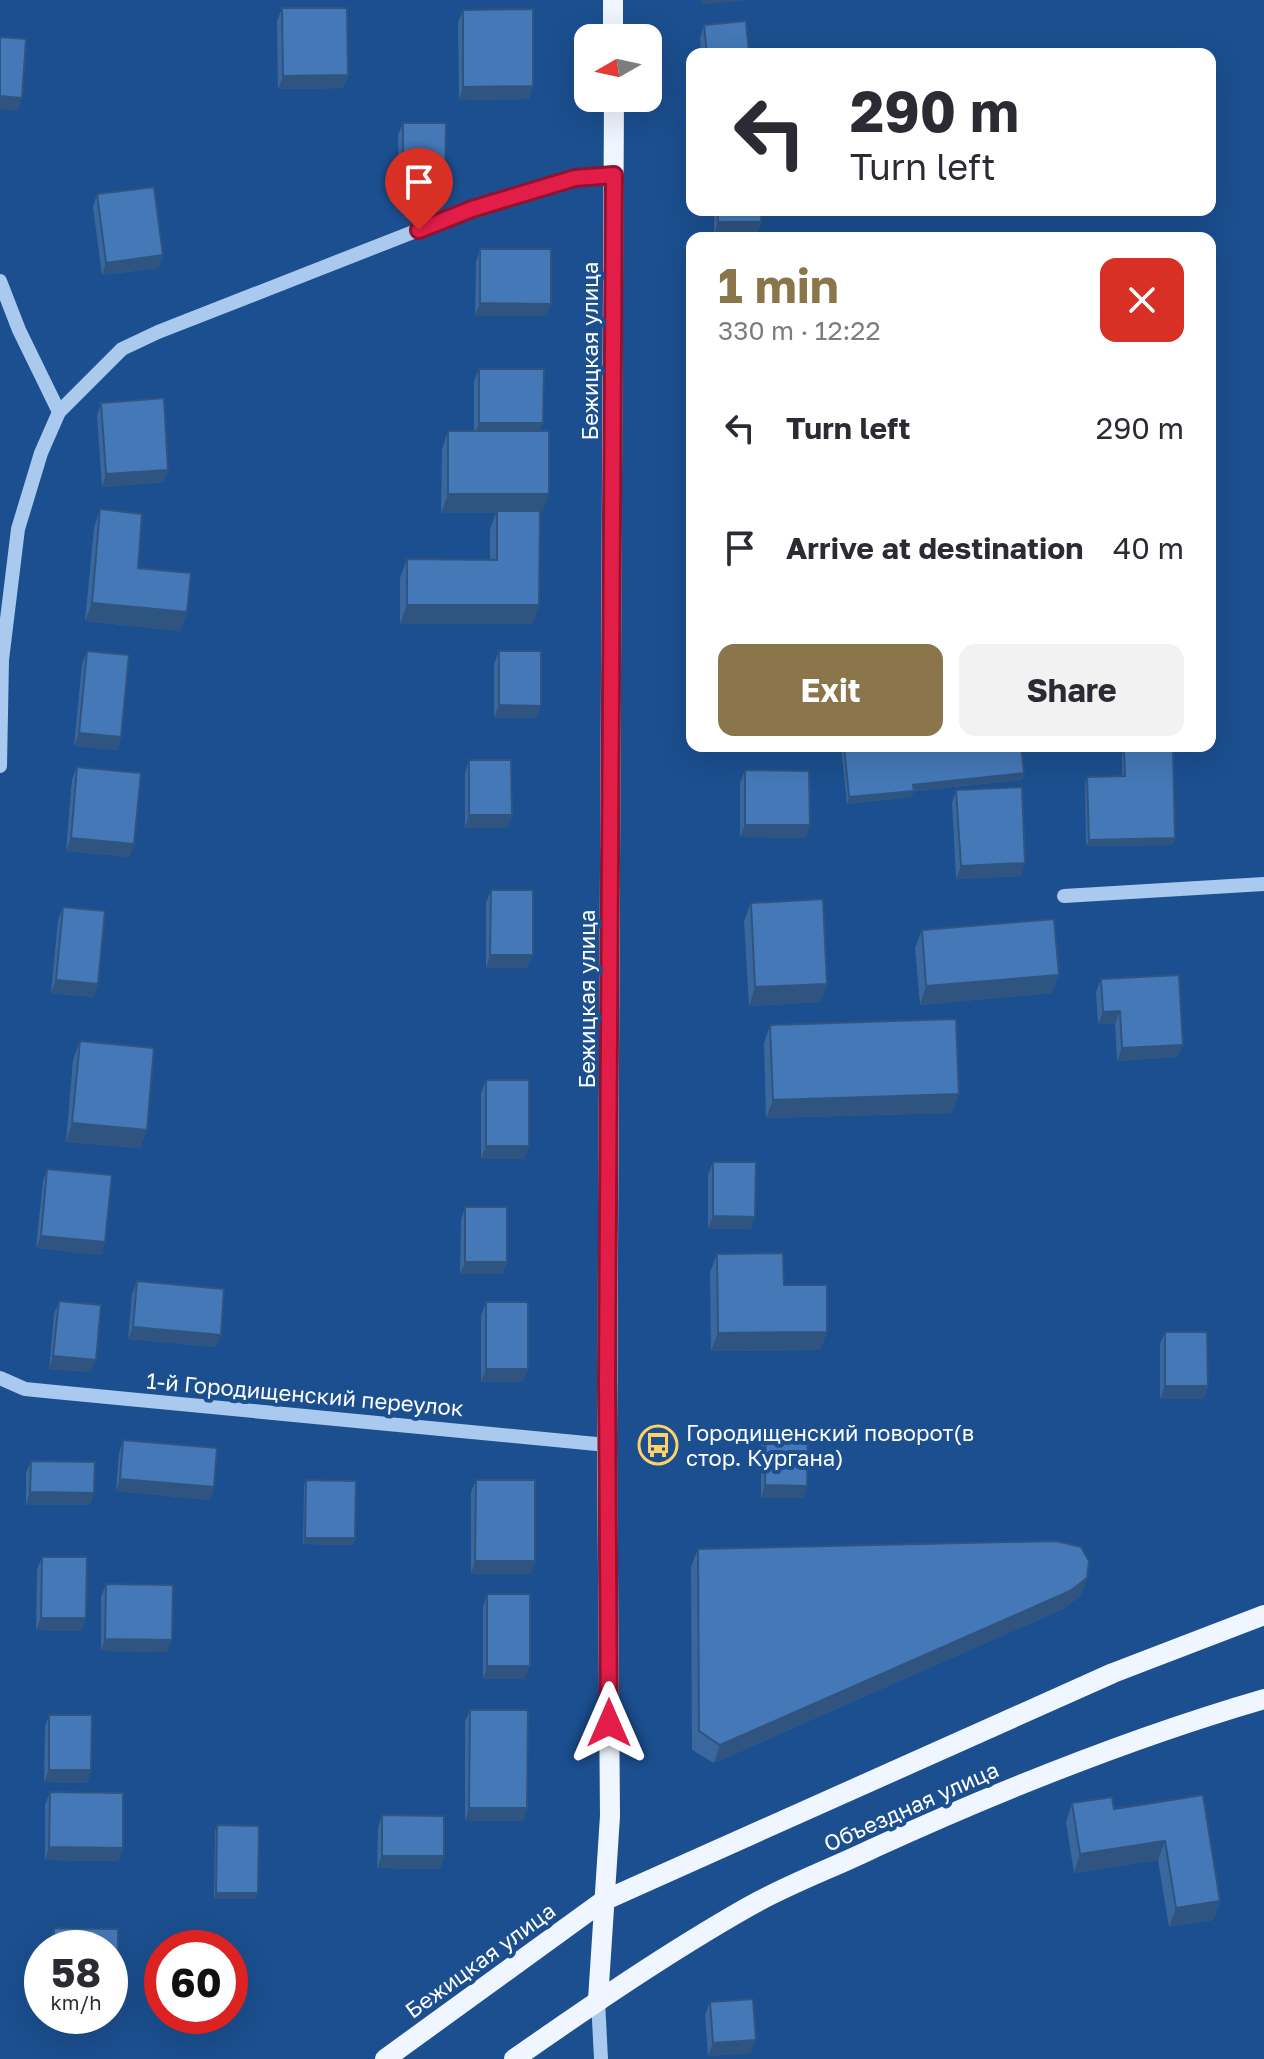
<!DOCTYPE html>
<html lang="en">
<head>
<meta charset="utf-8">
<style>
	:root { --surface:#fff; --page:#f2f2f3; --text:#2b2b33; --muted:#7c7c81; --accent:#8a764a }
	body { margin:0; font-family:"Golos Text",sans-serif; background:var(--page); color:var(--text); height:100vh; display:flex; flex-direction:column; font-size:30px; white-space:nowrap }
	* { box-sizing:border-box; margin:0 }
	p { font-size:26px; color:var(--muted) }
	.icon { flex:none; width:44px; height:44px; fill:none; stroke:currentColor; stroke-width:2; stroke-linecap:round; stroke-linejoin:round }
	.map { position:relative; flex:1; overflow:hidden }
	.side { position:absolute; left:686px; top:232px; width:530px; height:520px; display:flex; flex-direction:column; background:var(--surface); border-radius:16px; box-shadow:0 8px 32px #0002 }
	.side>* { flex:none }
	.guide { position:absolute; left:686px; top:48px; width:530px; height:168px; border-radius:16px; box-shadow:0 8px 32px #0002; background:#fff; color:var(--text); overflow:hidden }
	.needle { width:52px; rotate:261deg }
	.fabs { position:absolute; left:574px; top:24px; display:grid; gap:16px }
	.fabs a { display:grid; place-items:center; width:88px; height:88px; border-radius:16px; background:var(--surface); box-shadow:0 8px 32px #0002; font-size:40px }
	.speed { position:absolute; left:24px; top:1930px; display:flex; gap:16px; font-size:40px; font-weight:700; text-align:center }
	.speed>* { display:grid; place-content:center; width:104px; height:104px; border-radius:50%; background:var(--surface); box-shadow:0 8px 32px #0002; line-height:1 }
	.speed small { font-size:20px; font-weight:400 }
	.speed .limit { border:12px solid #d22; background:#fff; color:#111 }
	.pin { position:absolute; display:grid; place-items:center; width:68px; height:68px; color:#fff; margin:-82px -34px; border-radius:50% 50% 50% 0; rotate:-45deg; box-shadow:0 0 8px #0007 }
	.pin .icon { rotate:45deg }
	.me { position:absolute; width:88px; margin:-44px; rotate:0deg; stroke-linejoin:round; filter:drop-shadow(0 0 6px #0008) }
	.turn { display:flex; align-items:center; gap:28px; height:168px; padding:0 32px; font-size:36px }
	.turn .icon { width:104px; height:104px; stroke-width:2.5 }
	.turn b { display:block; font-size:56px; line-height:68px }
	.round { display:grid; place-items:center; flex:none; width:84px; height:84px; border-radius:16px; background:var(--page) }
	.headline { display:flex; align-items:center; justify-content:space-between; height:136px; padding:0 32px }
	h1 { font-size:48px; font-weight:700; line-height:60px; color:var(--accent) }
	.primary-button { display:flex; gap:16px; margin-top:auto; padding:16px 32px }
	.primary-button a { flex:1; height:92px; border-radius:16px; background:var(--accent); color:#fff; font-size:32px; font-weight:700; line-height:92px; text-align:center }
	.primary-button a+a { background:var(--page); color:var(--text) }
	ul { padding:0; list-style:none }
	li { display:flex; align-items:center; gap:24px; height:120px; padding:0 32px }
	li div { flex:1 }
	li b { display:block; font-size:30px }
	li em { font-style:normal }
	.map>svg:first-child { display:block }
</style>
</head>
<body>
<div class="map">
<svg width="1264" height="2059" viewBox="0 0 1264 2059">
	<rect width="100%" height="100%" fill="#1b4f8f"/>
	<g fill="none" stroke-linecap="round" stroke-linejoin="round">
		<!-- minor -->
		<g stroke="#a9c9ee" stroke-width="14">
			<path d="M 0,281 L 19,330 L 59,412"/>
			<path d="M 0,766 L 2,660 L 18,529 L 41,453 L 59,412 L 122,349 L 158,332 L 472,209 L 575,178 L 614,175"/>
			<path d="M 1064,896 L 1264,884"/>
			<path d="M 0,1378 L 25,1389 L 55,1392 L 607,1445"/>
			<path d="M 598,2000 L 601,2059"/>
		</g>
		<!-- major -->
		<g stroke="#f0f6ff" stroke-width="20">
			<path d="M 613,0 L 613,38"/>
			<path d="M 598,2000 L 610,1816 L 607,1445 L 614,98"/>
			<path d="M 385,2059 L 603,1901 L 1113,1673 L 1264,1615"/>
			<path d="M 514,2059 C 590,2006 667,1953 748,1907 C 788,1884 833,1868 874,1848 C 1001,1790 1130,1738 1264,1699"/>
		</g>
	</g>
	<!-- wall -->
	<g fill="#3a679d">
		<path d="M 282,8 L 348,75 L 343,88 L 278,89 L 277,21 Z"/>
		<path d="M 463,10 L 533,86 L 529,99 L 459,100 L 458,22 Z"/>
		<path d="M 704,25 L 749,54 L 701,54 L 700,38 Z"/>
		<path d="M 403,123 L 445,178 L 441,190 L 399,190 L 398,135 Z"/>
		<path d="M 97,194 L 163,255 L 158,268 L 102,275 L 93,207 Z"/>
		<path d="M 714,210 L 761,210 L 761,222 L 756,235 L 714,235 Z"/>
		<path d="M 480,249 L 551,304 L 546,316 L 475,316 L 476,262 Z"/>
		<path d="M 479,369 L 541,431 L 542,513 L 540,513 L 533,624 L 400,624 L 400,578 L 407,559 L 490,560 L 490,529 L 496,513 L 441,513 L 442,449 L 448,431 L 474,431 L 474,381 Z"/>
		<path d="M 101,403 L 168,470 L 164,482 L 102,487 L 97,416 Z"/>
		<path d="M 100,509 L 138,568 L 187,612 L 180,631 L 85,621 L 94,528 Z"/>
		<path d="M 87,651 L 121,737 L 117,750 L 74,746 L 82,664 Z"/>
		<path d="M 499,651 L 537,718 L 494,718 L 494,664 Z"/>
		<path d="M 841,746 L 1021,746 L 1024,773 L 1022,780 L 914,791 L 911,797 L 847,804 Z"/>
		<path d="M 1124,748 L 1175,838 L 1172,845 L 1086,846 L 1085,783 L 1087,777 L 1122,776 L 1122,755 Z"/>
		<path d="M 469,760 L 512,815 L 507,828 L 465,828 L 465,773 Z"/>
		<path d="M 77,767 L 130,857 L 66,851 L 72,779 Z"/>
		<path d="M 745,770 L 805,838 L 740,837 L 740,783 Z"/>
		<path d="M 956,790 L 1021,876 L 956,879 L 952,803 Z"/>
		<path d="M 491,890 L 528,968 L 486,968 L 486,903 Z"/>
		<path d="M 751,903 L 821,1002 L 749,1006 L 744,921 Z"/>
		<path d="M 63,907 L 98,984 L 93,997 L 51,993 L 58,920 Z"/>
		<path d="M 922,930 L 1059,975 L 1052,993 L 920,1005 L 915,948 Z"/>
		<path d="M 1101,979 L 1178,1057 L 1117,1061 L 1115,1024 L 1098,1024 L 1096,992 Z"/>
		<path d="M 770,1025 L 952,1113 L 766,1118 L 764,1043 Z"/>
		<path d="M 80,1041 L 147,1130 L 140,1148 L 66,1142 L 73,1060 Z"/>
		<path d="M 486,1080 L 524,1159 L 481,1159 L 481,1093 Z"/>
		<path d="M 713,1162 L 755,1217 L 750,1229 L 708,1229 L 708,1175 Z"/>
		<path d="M 47,1169 L 105,1242 L 101,1255 L 36,1248 L 43,1181 Z"/>
		<path d="M 465,1207 L 507,1262 L 502,1274 L 460,1274 L 461,1220 Z"/>
		<path d="M 717,1254 L 784,1285 L 827,1332 L 820,1350 L 711,1351 L 710,1272 Z"/>
		<path d="M 137,1281 L 216,1347 L 128,1339 L 132,1294 Z"/>
		<path d="M 59,1301 L 91,1372 L 49,1369 L 54,1314 Z"/>
		<path d="M 486,1302 L 528,1369 L 523,1382 L 481,1382 L 481,1315 Z"/>
		<path d="M 1165,1332 L 1208,1386 L 1203,1399 L 1160,1399 L 1160,1344 Z"/>
		<path d="M 766,1431 L 807,1486 L 803,1498 L 761,1498 L 761,1444 Z"/>
		<path d="M 123,1440 L 214,1487 L 210,1500 L 116,1491 L 119,1453 Z"/>
		<path d="M 31,1461 L 94,1493 L 90,1505 L 26,1505 L 26,1473 Z"/>
		<path d="M 306,1480 L 355,1538 L 353,1545 L 303,1544 L 304,1486 Z"/>
		<path d="M 476,1480 L 535,1561 L 531,1574 L 471,1574 L 471,1492 Z"/>
		<path d="M 698,1549 L 1087,1578 L 1080,1596 L 1063,1609 L 714,1763 L 692,1750 L 691,1567 Z"/>
		<path d="M 42,1557 L 82,1631 L 36,1630 L 37,1570 Z"/>
		<path d="M 106,1584 L 167,1652 L 101,1651 L 101,1597 Z"/>
		<path d="M 487,1594 L 525,1679 L 483,1679 L 483,1607 Z"/>
		<path d="M 470,1710 L 527,1808 L 523,1821 L 465,1821 L 465,1722 Z"/>
		<path d="M 49,1715 L 91,1770 L 87,1783 L 44,1782 L 45,1727 Z"/>
		<path d="M 50,1792 L 123,1848 L 118,1861 L 45,1860 L 45,1805 Z"/>
		<path d="M 1203,1795 L 1220,1901 L 1213,1920 L 1169,1927 L 1158,1860 L 1074,1873 L 1066,1822 L 1072,1803 L 1114,1809 Z"/>
		<path d="M 382,1815 L 444,1856 L 440,1869 L 377,1868 L 378,1828 Z"/>
		<path d="M 217,1825 L 256,1899 L 214,1899 L 215,1831 Z"/>
		<path d="M 54,1928 L 118,1929 L 118,1983 L 113,1996 L 110,1996 L 110,1948 L 50,1948 L 50,1941 Z"/>
		<path d="M 710,2002 L 751,2053 L 708,2056 L 705,2015 Z"/>
	</g>
	<!-- shaded-wall -->
	<g fill="#305480">
		<path d="M 702,0 L 751,0 L 700,5 Z"/>
		<path d="M 348,75 L 343,88 L 278,89 L 283,76 Z"/>
		<path d="M 533,86 L 529,99 L 459,100 L 463,87 Z"/>
		<path d="M 0,96 L 22,98 L 18,111 L 0,109 Z"/>
		<path d="M 403,177 L 445,178 L 441,190 L 399,190 Z"/>
		<path d="M 718,222 L 761,222 L 756,235 L 714,235 Z"/>
		<path d="M 163,255 L 158,268 L 102,275 L 106,263 Z"/>
		<path d="M 480,303 L 551,304 L 546,316 L 475,316 Z"/>
		<path d="M 479,423 L 543,423 L 539,436 L 474,436 Z"/>
		<path d="M 168,470 L 164,482 L 102,487 L 106,474 Z"/>
		<path d="M 448,494 L 549,494 L 542,513 L 441,513 Z"/>
		<path d="M 92,603 L 187,612 L 180,631 L 85,621 Z"/>
		<path d="M 407,605 L 539,605 L 533,624 L 400,624 Z"/>
		<path d="M 499,705 L 541,706 L 537,718 L 494,718 Z"/>
		<path d="M 79,733 L 121,737 L 117,750 L 74,746 Z"/>
		<path d="M 1024,773 L 1022,780 L 910,791 L 913,785 Z"/>
		<path d="M 914,791 L 911,797 L 847,804 L 849,797 Z"/>
		<path d="M 469,815 L 512,815 L 507,828 L 465,828 Z"/>
		<path d="M 745,825 L 810,825 L 805,838 L 740,837 Z"/>
		<path d="M 71,838 L 134,844 L 130,857 L 66,851 Z"/>
		<path d="M 1175,838 L 1172,845 L 1086,846 L 1089,840 Z"/>
		<path d="M 1025,863 L 1021,876 L 956,879 L 961,866 Z"/>
		<path d="M 490,955 L 533,955 L 528,968 L 486,968 Z"/>
		<path d="M 1059,975 L 1052,993 L 920,1005 L 926,986 Z"/>
		<path d="M 56,980 L 98,984 L 93,997 L 51,993 Z"/>
		<path d="M 827,984 L 821,1002 L 749,1006 L 755,987 Z"/>
		<path d="M 1120,1011 L 1115,1024 L 1098,1024 L 1103,1012 Z"/>
		<path d="M 1183,1045 L 1178,1057 L 1117,1061 L 1122,1048 Z"/>
		<path d="M 959,1094 L 952,1113 L 766,1118 L 773,1100 Z"/>
		<path d="M 72,1123 L 147,1130 L 140,1148 L 66,1142 Z"/>
		<path d="M 486,1146 L 529,1146 L 524,1159 L 481,1159 Z"/>
		<path d="M 713,1216 L 755,1217 L 750,1229 L 708,1229 Z"/>
		<path d="M 41,1236 L 105,1242 L 101,1255 L 36,1248 Z"/>
		<path d="M 465,1262 L 507,1262 L 502,1274 L 460,1274 Z"/>
		<path d="M 133,1327 L 221,1335 L 216,1347 L 128,1339 Z"/>
		<path d="M 827,1332 L 820,1350 L 711,1351 L 718,1333 Z"/>
		<path d="M 53,1356 L 96,1360 L 91,1372 L 49,1369 Z"/>
		<path d="M 486,1369 L 528,1369 L 523,1382 L 481,1382 Z"/>
		<path d="M 1165,1386 L 1208,1386 L 1203,1399 L 1160,1399 Z"/>
		<path d="M 120,1479 L 214,1487 L 210,1500 L 116,1491 Z"/>
		<path d="M 765,1485 L 807,1486 L 803,1498 L 761,1498 Z"/>
		<path d="M 30,1492 L 94,1493 L 90,1505 L 26,1505 Z"/>
		<path d="M 305,1538 L 355,1538 L 353,1545 L 303,1544 Z"/>
		<path d="M 475,1561 L 535,1561 L 531,1574 L 471,1574 Z"/>
		<path d="M 1087,1578 L 1080,1596 L 1063,1609 L 714,1763 L 720,1745 Z"/>
		<path d="M 41,1618 L 86,1618 L 82,1631 L 36,1630 Z"/>
		<path d="M 105,1639 L 172,1640 L 167,1652 L 101,1651 Z"/>
		<path d="M 487,1666 L 530,1666 L 525,1679 L 483,1679 Z"/>
		<path d="M 49,1770 L 91,1770 L 87,1783 L 44,1782 Z"/>
		<path d="M 469,1808 L 527,1808 L 523,1821 L 465,1821 Z"/>
		<path d="M 1165,1841 L 1158,1860 L 1074,1873 L 1080,1854 Z"/>
		<path d="M 49,1847 L 123,1848 L 118,1861 L 45,1860 Z"/>
		<path d="M 382,1856 L 444,1856 L 440,1869 L 377,1868 Z"/>
		<path d="M 216,1893 L 258,1893 L 256,1899 L 214,1899 Z"/>
		<path d="M 1220,1901 L 1213,1920 L 1169,1927 L 1176,1908 Z"/>
		<path d="M 110,1983 L 118,1983 L 113,1996 L 110,1996 Z"/>
		<path d="M 756,2040 L 751,2053 L 708,2056 L 713,2043 Z"/>
	</g>
	<!-- building -->
	<g fill="#4478b7" stroke="#305480" stroke-width="2">
		<path d="M 282,8 L 347,8 L 348,75 L 283,76 Z"/>
		<path d="M 533,9 L 533,86 L 463,87 L 463,10 Z"/>
		<path d="M 746,21 L 749,54 L 707,54 L 704,25 Z"/>
		<path d="M 0,37 L 26,39 L 22,98 L 0,96 Z"/>
		<path d="M 403,123 L 446,123 L 445,178 L 403,177 Z"/>
		<path d="M 154,187 L 163,255 L 106,263 L 97,194 Z"/>
		<rect x="718" y="210" width="43" height="12"/>
		<path d="M 480,249 L 551,249 L 551,304 L 480,303 Z"/>
		<path d="M 479,369 L 544,369 L 543,423 L 479,423 Z"/>
		<path d="M 164,398 L 168,470 L 106,474 L 101,403 Z"/>
		<rect x="448" y="431" width="101" height="63"/>
		<path d="M 100,509 L 142,514 L 138,568 L 191,573 L 187,612 L 92,603 Z"/>
		<path d="M 497,511 L 540,511 L 539,605 L 407,605 L 407,559 L 497,560 Z"/>
		<path d="M 87,651 L 129,655 L 121,737 L 79,733 Z"/>
		<path d="M 499,651 L 541,651 L 541,706 L 499,705 Z"/>
		<path d="M 844,746 L 1021,746 L 1024,773 L 913,785 L 914,791 L 849,797 Z"/>
		<path d="M 1173,747 L 1175,838 L 1089,840 L 1087,777 L 1125,776 L 1124,748 Z"/>
		<path d="M 469,760 L 511,760 L 512,815 L 469,815 Z"/>
		<path d="M 77,767 L 141,773 L 134,844 L 71,838 Z"/>
		<path d="M 745,770 L 809,771 L 810,825 L 745,825 Z"/>
		<path d="M 1022,787 L 1025,863 L 961,866 L 956,790 Z"/>
		<path d="M 491,890 L 533,890 L 533,955 L 490,955 Z"/>
		<path d="M 823,899 L 827,984 L 755,987 L 751,903 Z"/>
		<path d="M 63,907 L 105,911 L 98,984 L 56,980 Z"/>
		<path d="M 1054,919 L 1059,975 L 926,986 L 922,930 Z"/>
		<path d="M 1179,975 L 1183,1045 L 1122,1048 L 1120,1011 L 1103,1012 L 1101,979 Z"/>
		<path d="M 956,1019 L 959,1094 L 773,1100 L 770,1025 Z"/>
		<path d="M 80,1041 L 154,1048 L 147,1130 L 72,1123 Z"/>
		<rect x="486" y="1080" width="43" height="66"/>
		<path d="M 713,1162 L 756,1162 L 755,1217 L 713,1216 Z"/>
		<path d="M 47,1169 L 112,1175 L 105,1242 L 41,1236 Z"/>
		<rect x="465" y="1207" width="42" height="55"/>
		<path d="M 783,1253 L 784,1285 L 827,1285 L 827,1332 L 718,1333 L 717,1254 Z"/>
		<path d="M 137,1281 L 224,1289 L 221,1335 L 133,1327 Z"/>
		<path d="M 59,1301 L 101,1305 L 96,1360 L 53,1356 Z"/>
		<rect x="486" y="1302" width="42" height="67"/>
		<path d="M 1165,1332 L 1207,1332 L 1208,1386 L 1165,1386 Z"/>
		<path d="M 766,1431 L 808,1431 L 807,1486 L 765,1485 Z"/>
		<path d="M 123,1440 L 217,1448 L 214,1487 L 120,1479 Z"/>
		<path d="M 31,1461 L 95,1462 L 94,1493 L 30,1492 Z"/>
		<path d="M 306,1480 L 356,1481 L 355,1538 L 305,1538 Z"/>
		<path d="M 476,1480 L 535,1480 L 535,1561 L 475,1561 Z"/>
		<path d="M 1056,1541 L 1081,1547 L 1089,1561 L 1087,1578 L 1070,1591 L 720,1745 L 699,1731 L 698,1549 Z"/>
		<path d="M 42,1557 L 87,1557 L 86,1618 L 41,1618 Z"/>
		<path d="M 106,1584 L 173,1585 L 172,1640 L 105,1639 Z"/>
		<rect x="487" y="1594" width="43" height="72"/>
		<path d="M 470,1710 L 528,1710 L 527,1808 L 469,1808 Z"/>
		<path d="M 49,1715 L 92,1715 L 91,1770 L 49,1770 Z"/>
		<path d="M 50,1792 L 123,1793 L 123,1848 L 49,1847 Z"/>
		<path d="M 1203,1795 L 1220,1901 L 1176,1908 L 1165,1841 L 1080,1854 L 1072,1803 L 1112,1797 L 1114,1809 Z"/>
		<path d="M 382,1815 L 444,1816 L 444,1856 L 382,1856 Z"/>
		<path d="M 217,1825 L 259,1826 L 258,1893 L 216,1893 Z"/>
		<path d="M 54,1928 L 118,1929 L 118,1983 L 110,1983 L 110,1948 L 54,1948 Z"/>
		<path d="M 753,1999 L 756,2040 L 713,2043 L 710,2002 Z"/>
	</g>
	<g fill="none" stroke-linecap="round" stroke-linejoin="round">
		<defs>
			<path id="route" d="M 419,230 L 472,209 L 575,178 L 614,175 L 607,1382 L 609,1723"/>
		</defs>
		<!-- route casing -->
		<use href="#route" stroke="#92132f" stroke-width="20"/>
		<!-- route -->
		<use href="#route" stroke="#e11d48" stroke-width="14"/>
	</g>
	<!-- icons -->
	<defs>
		<symbol id="bus-ring" viewBox="-11 -11 22 22"><circle r="9.5" fill="#1b4f8f" stroke="#ffd166" stroke-width="1.5"/><path d="M-5-6H5V4H4V6H2V4H-2V6H-4V4H-5ZM-3.5-4V0h7V-4ZM-3.5 1.2v1.5H-2V1.2ZM2 1.2v1.5H3.5V1.2Z" fill="#ffd166"/></symbol>
	</defs>
	<g fill-rule="evenodd">
		<use href="#bus-ring" x="636" y="1423" width="44" height="44"/>
	</g>
	<g text-anchor="middle" dominant-baseline="central" stroke-width="8" stroke-linejoin="round" paint-order="stroke">
		<!-- street labels -->
		<g font-size="22" fill="#fff" stroke="#1b4f8f">
			<text transform="translate(589 351) rotate(-90)">Бежицкая улица</text>
			<text transform="translate(586 999) rotate(-90)">Бежицкая улица</text>
			<text transform="translate(305 1394) rotate(5)">1-й Городищенский переулок</text>
			<text transform="translate(911 1806) rotate(-24)">Объездная улица</text>
			<text transform="translate(480 1960) rotate(-36)">Бежицкая улица</text>
		</g>
		<!-- poi labels -->
		<g font-size="22" fill="#fff" stroke="#1b4f8f" text-anchor="start">
			<text x="686" y="1432">Городищенский поворот(в<tspan x="686" dy="25">стор. Кургана)</tspan></text>
		</g>
	</g>
</svg>
<div class="fabs">
<a><svg class="needle" viewBox="-14 -14 28 28"><path d="M0-13l5 13h-10z" fill="#e53935"/><path d="M0 13l5-13h-10z" fill="#7c7c81"/></svg></a>
</div>
<div class="speed"><div>58<small>km/h</small></div><div class="limit">60</div></div>
<div class="pin" style="left:419px;top:230px;background:#d93025"><svg class="icon" aria-label="arrive" viewBox="0 0 24 24"><path d="M6 21V4h12l-3 4 3 4H6"/></svg></div>
<svg class="me" style="left:609px;top:1723px" viewBox="-20 -20 40 40"><path d="M0-17L14 15 0 8-14 15z" fill="#e11d48" stroke="#fff" stroke-width="4"/></svg>
<div class="guide">
<div class="turn"><svg class="icon" aria-label="left" viewBox="0 0 24 24"><path d="M17 20v-9H6M10 6l-5 5 5 5"/></svg><div><b>290 m</b>Turn left</div></div>
</div>
<section class="side">
<div class="headline"><div><h1>1 min</h1><p>330 m · 12:22</p></div><a class="round" style="background:#d93025;color:#fff"><svg class="icon" aria-label="close" viewBox="0 0 24 24"><path d="M6 6l12 12M18 6L6 18"/></svg></a></div>
<ul>
<li><svg class="icon" aria-label="left" viewBox="0 0 24 24"><path d="M17 20v-9H6M10 6l-5 5 5 5"/></svg><div><b>Turn left</b></div><em>290 m</em></li>
<li><svg class="icon" aria-label="arrive" viewBox="0 0 24 24"><path d="M6 21V4h12l-3 4 3 4H6"/></svg><div><b>Arrive at destination</b></div><em>40 m</em></li>
</ul>
<div class="primary-button"><a>Exit</a><a>Share</a></div>
</section>
</div>
</body>
</html>
